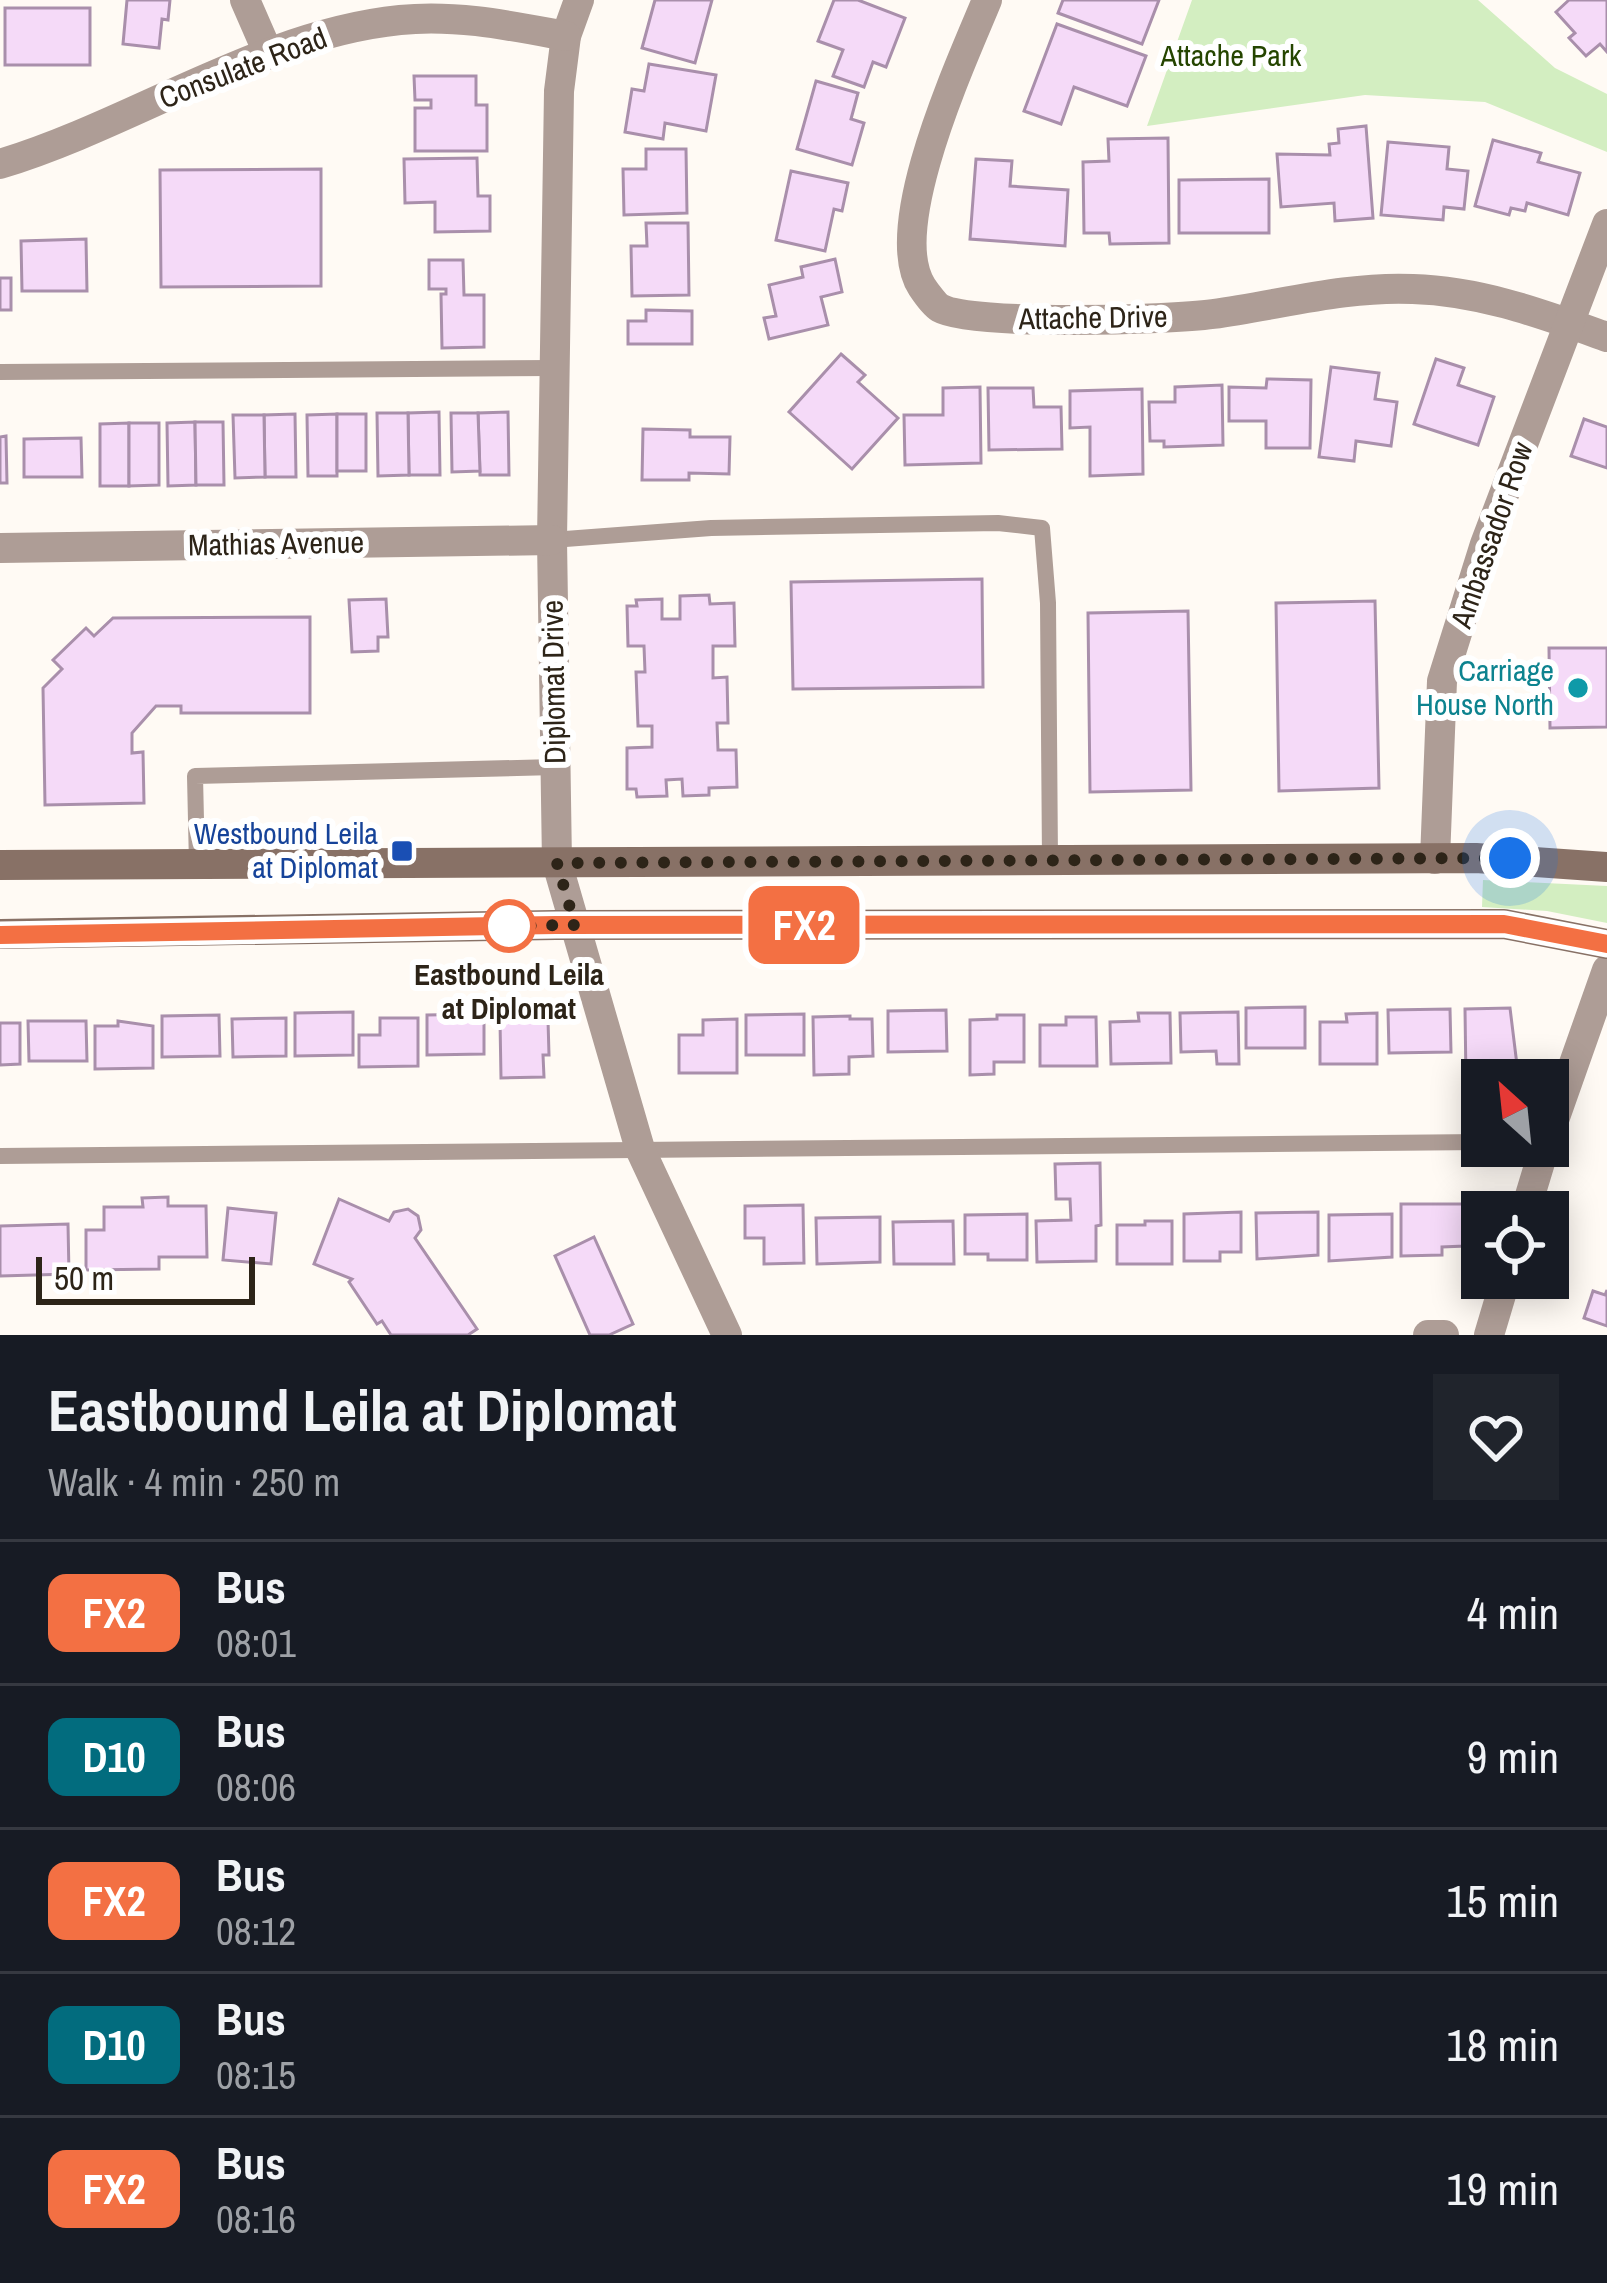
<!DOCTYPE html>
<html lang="en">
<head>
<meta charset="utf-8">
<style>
  body { margin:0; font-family:"Archivo Narrow",sans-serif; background:#20242c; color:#f1f3f6; height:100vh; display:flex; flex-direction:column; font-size:45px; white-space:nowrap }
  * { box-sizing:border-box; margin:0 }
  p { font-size:39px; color:#9ea1a6 }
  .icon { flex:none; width:66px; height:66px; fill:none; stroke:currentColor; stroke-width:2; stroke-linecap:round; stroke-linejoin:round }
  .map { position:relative; height:1335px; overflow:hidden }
  .panel { display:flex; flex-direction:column; background:#171b24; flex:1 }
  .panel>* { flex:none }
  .badge { padding:0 24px; border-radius:18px; font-size:42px; line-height:78px }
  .needle { width:78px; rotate:333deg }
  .tools { position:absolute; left:1461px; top:1059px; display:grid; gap:24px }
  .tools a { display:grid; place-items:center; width:108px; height:108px; border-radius:0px; background:#171b24; box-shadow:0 6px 30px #0003; font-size:60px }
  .scale { position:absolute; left:36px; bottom:30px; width:219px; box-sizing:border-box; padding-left:12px; border:6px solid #2d2418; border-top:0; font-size:33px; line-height:42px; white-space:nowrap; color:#2d2418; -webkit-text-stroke:9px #fff; paint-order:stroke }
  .you { position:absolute; width:60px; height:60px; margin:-30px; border:9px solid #fff; border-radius:50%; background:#1a73e8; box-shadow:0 0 0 18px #1a73e833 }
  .map>.badge { position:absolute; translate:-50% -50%; box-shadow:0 0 0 6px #fff }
  .round { display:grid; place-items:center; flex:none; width:126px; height:126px; border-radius:0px; background:#20242c }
  .headline { display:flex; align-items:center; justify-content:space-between; height:204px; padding:0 48px }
  h1 { font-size:57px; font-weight:700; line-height:90px }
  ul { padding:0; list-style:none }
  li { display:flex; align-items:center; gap:36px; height:144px; padding:0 48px; border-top:3px solid #363941 }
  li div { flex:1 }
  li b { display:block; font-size:45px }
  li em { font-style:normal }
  li .badge { min-width:132px; font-weight:700; text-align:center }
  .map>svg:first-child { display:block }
</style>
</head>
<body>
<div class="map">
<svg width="1607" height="1335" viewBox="0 0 1607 1335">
  <rect width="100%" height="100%" fill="#fffaf4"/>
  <g fill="#d3eec1">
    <path d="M 1192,0 L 1478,0 L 1555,68 L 1607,94 L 1607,152 L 1485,102 L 1365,95 L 1147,126 Z"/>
    <path d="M 1483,880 L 1607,886 L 1607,923 L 1547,911 L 1482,907 Z"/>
  </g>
  <g fill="#f5daf8" stroke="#a98fab" stroke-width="3">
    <path d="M 127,0 L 170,0 L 168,20 L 162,19 L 159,48 L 123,44 Z"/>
    <path d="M 655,0 L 712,0 L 695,63 L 642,48 Z"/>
    <path d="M 834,0 L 858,0 L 905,18 L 886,67 L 873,62 L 864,87 L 833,76 L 843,50 L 818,41 Z"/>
    <path d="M 1063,0 L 1159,0 L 1142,44 L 1058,13 Z"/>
    <path d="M 1569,0 L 1607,0 L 1607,52 L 1600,44 L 1586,56 L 1569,38 L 1575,33 L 1556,12 Z"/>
    <rect x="5" y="8" width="85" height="57"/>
    <path d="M 1057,24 L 1146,56 L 1127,106 L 1074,87 L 1061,124 L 1024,111 Z"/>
    <path d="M 649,64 L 716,75 L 706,131 L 665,123 L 663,139 L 625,132 L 632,89 L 644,91 Z"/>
    <path d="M 414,76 L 476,76 L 476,105 L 487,105 L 487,151 L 415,151 L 415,108 L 431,108 L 431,100 L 415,100 Z"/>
    <path d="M 816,81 L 858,93 L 851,119 L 864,123 L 852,165 L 797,149 Z"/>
    <path d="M 1366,126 L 1373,218 L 1335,221 L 1334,203 L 1281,207 L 1277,154 L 1330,155 L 1329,144 L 1339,143 L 1338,129 Z"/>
    <path d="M 1168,138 L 1169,243 L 1110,244 L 1109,233 L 1084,233 L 1083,162 L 1109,161 L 1108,139 Z"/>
    <path d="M 1493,140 L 1541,153 L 1538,162 L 1580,173 L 1568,215 L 1527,203 L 1525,211 L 1511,208 L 1509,215 L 1475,206 Z"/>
    <path d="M 1388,142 L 1449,147 L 1447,169 L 1468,171 L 1464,209 L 1444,207 L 1443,220 L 1381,215 Z"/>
    <path d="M 646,149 L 686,149 L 687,213 L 624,215 L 623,169 L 646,169 Z"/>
    <path d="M 477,158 L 478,196 L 490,196 L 490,231 L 435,232 L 435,202 L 405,203 L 404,159 Z"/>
    <path d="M 976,159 L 1012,161 L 1010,186 L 1068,190 L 1065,246 L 970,239 Z"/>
    <path d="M 321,169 L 321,286 L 161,287 L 160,170 Z"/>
    <path d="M 791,171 L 848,183 L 842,211 L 834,209 L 825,251 L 776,240 Z"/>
    <path d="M 1269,179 L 1269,233 L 1179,233 L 1179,180 Z"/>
    <path d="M 646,223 L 688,223 L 689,295 L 632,296 L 631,246 L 647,246 Z"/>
    <path d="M 86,239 L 87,291 L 22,291 L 21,241 Z"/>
    <path d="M 835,259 L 842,292 L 821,297 L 828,325 L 769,339 L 764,318 L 776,316 L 769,285 L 803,277 L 801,267 Z"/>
    <path d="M 429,260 L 463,260 L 464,295 L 484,295 L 484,347 L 442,348 L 441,294 L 446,294 L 446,289 L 429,289 Z"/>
    <rect x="0" y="278" width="11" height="32"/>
    <path d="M 646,310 L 692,311 L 692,344 L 628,344 L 628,321 L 646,321 Z"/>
    <path d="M 841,354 L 865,375 L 858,382 L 898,418 L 852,469 L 789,412 Z"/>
    <path d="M 1436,359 L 1464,368 L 1458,385 L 1494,397 L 1478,445 L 1414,424 Z"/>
    <path d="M 1331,367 L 1379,373 L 1375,399 L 1397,402 L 1391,446 L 1356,441 L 1354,461 L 1319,457 Z"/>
    <path d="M 1267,379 L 1311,380 L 1310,448 L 1266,448 L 1266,421 L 1229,421 L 1229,387 L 1266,388 Z"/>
    <path d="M 1222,385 L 1223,445 L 1164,447 L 1164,441 L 1150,441 L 1149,402 L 1175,402 L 1175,387 Z"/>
    <path d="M 980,387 L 981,463 L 905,465 L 904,415 L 943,415 L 943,388 Z"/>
    <path d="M 988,388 L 1033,388 L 1034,407 L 1061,407 L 1062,449 L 989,450 Z"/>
    <path d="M 1142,389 L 1143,474 L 1090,476 L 1090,427 L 1070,428 L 1070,391 Z"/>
    <path d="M 439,412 L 440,475 L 409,475 L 408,413 Z"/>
    <path d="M 508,412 L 509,475 L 480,475 L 478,413 Z"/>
    <path d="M 377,413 L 408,413 L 409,475 L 378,476 Z"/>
    <path d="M 451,413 L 478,413 L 480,471 L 452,472 Z"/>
    <path d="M 295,414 L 296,477 L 265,477 L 264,415 Z"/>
    <path d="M 337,414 L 337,476 L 308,476 L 307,415 Z"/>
    <rect x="337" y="414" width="29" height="57"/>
    <path d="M 233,415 L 264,415 L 265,477 L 235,478 Z"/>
    <path d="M 1584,419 L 1607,427 L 1607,468 L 1571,456 Z"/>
    <path d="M 195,422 L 196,485 L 168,486 L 167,423 Z"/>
    <path d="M 195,422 L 223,422 L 224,485 L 196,485 Z"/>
    <path d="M 129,423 L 129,486 L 100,486 L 100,424 Z"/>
    <path d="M 129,423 L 159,423 L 159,485 L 129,486 Z"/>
    <path d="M 643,429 L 690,430 L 690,437 L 730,437 L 729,474 L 689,473 L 689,480 L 642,480 Z"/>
    <path d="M 6,436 L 7,483 L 0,483 L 0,437 Z"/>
    <path d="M 81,438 L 82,477 L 24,477 L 24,439 Z"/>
    <path d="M 982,579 L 983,687 L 793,689 L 791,582 Z"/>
    <path d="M 709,595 L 710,604 L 734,603 L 735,646 L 713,646 L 713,678 L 727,677 L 728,723 L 717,723 L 718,750 L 736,750 L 737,787 L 709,788 L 709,795 L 683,796 L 682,779 L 666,780 L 667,796 L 637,797 L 636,789 L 627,789 L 627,748 L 652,747 L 652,726 L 638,726 L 636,672 L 645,672 L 644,646 L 628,646 L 627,606 L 637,606 L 636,600 L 662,599 L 662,619 L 680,619 L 680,596 Z"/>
    <path d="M 386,599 L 388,637 L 378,637 L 378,651 L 352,652 L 349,600 Z"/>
    <path d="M 1375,601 L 1379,788 L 1279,791 L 1276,603 Z"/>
    <path d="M 1188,611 L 1191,790 L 1090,792 L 1088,613 Z"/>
    <path d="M 310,617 L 310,713 L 181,713 L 181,706 L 156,706 L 132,733 L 132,753 L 143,752 L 144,803 L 45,805 L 43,688 L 62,669 L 53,660 L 86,628 L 94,636 L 113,618 Z"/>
    <path d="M 1549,648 L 1607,648 L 1607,727 L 1550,728 Z"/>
    <path d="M 1305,1007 L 1305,1048 L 1246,1048 L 1246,1008 Z"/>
    <path d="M 1510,1008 L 1517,1065 L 1511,1065 L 1511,1080 L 1466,1081 L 1465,1009 Z"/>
    <path d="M 1450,1009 L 1451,1052 L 1389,1053 L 1388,1010 Z"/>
    <path d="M 946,1010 L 947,1051 L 888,1052 L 888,1011 Z"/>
    <path d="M 353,1012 L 353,1055 L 295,1056 L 295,1013 Z"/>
    <path d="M 1238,1012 L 1239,1064 L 1217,1064 L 1216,1051 L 1181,1052 L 1180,1013 Z"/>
    <path d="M 1138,1013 L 1170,1013 L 1171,1063 L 1111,1064 L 1110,1022 L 1139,1021 Z"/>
    <path d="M 1377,1013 L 1377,1064 L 1320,1064 L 1320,1022 L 1347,1022 L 1346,1014 Z"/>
    <path d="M 484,1014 L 484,1054 L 427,1055 L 427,1015 Z"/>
    <path d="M 804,1014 L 804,1055 L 746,1055 L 746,1015 Z"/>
    <path d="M 219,1015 L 220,1056 L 162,1057 L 162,1016 Z"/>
    <path d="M 997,1015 L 1024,1015 L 1024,1062 L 994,1062 L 994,1074 L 970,1075 L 970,1020 L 997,1019 Z"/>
    <path d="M 850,1016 L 850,1019 L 872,1019 L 873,1056 L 849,1057 L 849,1074 L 814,1075 L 813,1017 Z"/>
    <path d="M 1066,1017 L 1096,1017 L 1097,1066 L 1040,1066 L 1040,1025 L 1066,1025 Z"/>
    <path d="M 286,1018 L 286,1056 L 233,1057 L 232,1019 Z"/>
    <path d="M 380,1018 L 418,1018 L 418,1066 L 359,1067 L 359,1035 L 380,1035 Z"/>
    <path d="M 737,1019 L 737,1073 L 679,1073 L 679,1035 L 703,1035 L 703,1020 Z"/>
    <path d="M 548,1020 L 549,1055 L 543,1055 L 544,1077 L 501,1078 L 500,1021 Z"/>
    <path d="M 28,1021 L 86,1021 L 87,1061 L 29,1061 Z"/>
    <path d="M 118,1021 L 153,1026 L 153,1068 L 95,1069 L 95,1026 L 118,1026 Z"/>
    <path d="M 0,1023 L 20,1023 L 20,1064 L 0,1065 Z"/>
    <path d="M 1100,1163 L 1101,1225 L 1096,1226 L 1096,1261 L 1037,1262 L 1036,1221 L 1071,1220 L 1070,1199 L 1056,1199 L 1055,1164 Z"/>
    <path d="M 168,1197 L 168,1206 L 206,1206 L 207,1257 L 159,1257 L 159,1269 L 86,1270 L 86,1230 L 104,1230 L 104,1207 L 143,1207 L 142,1198 Z"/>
    <path d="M 339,1199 L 389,1221 L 394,1212 L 408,1209 L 418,1216 L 421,1230 L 415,1238 L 477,1329 L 468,1335 L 391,1335 L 382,1321 L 377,1324 L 349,1282 L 352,1279 L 314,1264 Z"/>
    <path d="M 1401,1204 L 1466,1204 L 1465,1246 L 1442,1247 L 1442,1255 L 1401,1256 Z"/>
    <path d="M 803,1205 L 804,1263 L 764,1264 L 764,1238 L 745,1238 L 745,1206 Z"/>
    <path d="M 228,1208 L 276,1213 L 271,1264 L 223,1260 Z"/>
    <path d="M 1241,1212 L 1241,1252 L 1220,1252 L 1220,1261 L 1184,1261 L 1184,1214 Z"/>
    <path d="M 1318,1212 L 1318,1255 L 1257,1259 L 1256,1213 Z"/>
    <path d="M 1027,1214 L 1027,1260 L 988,1260 L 988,1254 L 965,1254 L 965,1215 Z"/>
    <path d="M 1392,1214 L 1392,1257 L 1329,1261 L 1329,1215 Z"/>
    <path d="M 880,1217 L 880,1262 L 817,1264 L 816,1218 Z"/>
    <path d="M 953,1221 L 954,1264 L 894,1264 L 893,1222 Z"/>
    <path d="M 1145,1221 L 1172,1221 L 1172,1264 L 1117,1264 L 1117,1225 L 1145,1225 Z"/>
    <path d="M 68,1224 L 69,1274 L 0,1276 L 0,1226 Z"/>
    <path d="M 594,1237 L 633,1324 L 609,1335 L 590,1335 L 555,1256 Z"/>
    <path d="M 1607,1290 L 1607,1326 L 1584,1318 L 1593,1291 L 1605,1295 Z"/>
  </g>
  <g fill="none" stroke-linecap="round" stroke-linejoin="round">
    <g stroke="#ae9d96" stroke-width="16">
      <path d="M 0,372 L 553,368"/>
      <path d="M 552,540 L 711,528 L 998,523 L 1042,528 L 1048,603 L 1050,861"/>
      <path d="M 197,865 L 195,776 L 555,767"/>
      <path d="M 0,1156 L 1482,1142"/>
    </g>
    <g stroke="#ae9d96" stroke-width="30">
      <path d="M 245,0 L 269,55"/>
      <path d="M 579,0 L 566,36 L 559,91 L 552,540 L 557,863 L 640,1149 L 727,1335"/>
      <path d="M 987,0 C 962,61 884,228 922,287 C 926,293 935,305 940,308 C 971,326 1171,320 1213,314 C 1280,305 1345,286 1413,289 C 1481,291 1542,314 1607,337"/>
      <path d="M 0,164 C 133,124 261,34 400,20 C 456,14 512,26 566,36"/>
      <path d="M 0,548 L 552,540"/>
      <path d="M 1435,859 L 1442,681 L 1485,544 L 1607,224"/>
      <path d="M 1548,1137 L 1607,970"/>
      <path d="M 1525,1212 L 1545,1146"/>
      <path d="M 1428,1335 L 1444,1335"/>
      <path d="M 1489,1335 L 1506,1278"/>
    </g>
    <g stroke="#887166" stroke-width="30">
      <path d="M 0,865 L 1476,858 L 1607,867"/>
      <path d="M 0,934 L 556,925 L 1504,924 L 1607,944"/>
    </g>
  </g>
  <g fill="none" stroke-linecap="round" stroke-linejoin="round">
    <g stroke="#fff" stroke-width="27">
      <path id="line" d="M 0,935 L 556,925 L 1504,924 L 1607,944"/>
    </g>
    <use href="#line" stroke="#f37043" stroke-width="18"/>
    <path stroke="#2d2418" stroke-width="12" stroke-dasharray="0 21.6" d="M 509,926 L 575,925 L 557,863 L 1510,858"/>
  </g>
  <circle fill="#0f9aa8" stroke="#fff" stroke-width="4.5" cx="1578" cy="688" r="12"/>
  <rect fill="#1a4fb4" stroke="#fff" stroke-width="4.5" x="390" y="839" width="24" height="24" rx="6"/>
  <circle fill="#fff" stroke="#f37043" stroke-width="6" cx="509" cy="926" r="24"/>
  <g text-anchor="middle" stroke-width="12" stroke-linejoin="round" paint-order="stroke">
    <g font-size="30" fill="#254500" stroke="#fff">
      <text x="1231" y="66">Attache Park</text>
    </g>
    <g font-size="30" fill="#2d2418" stroke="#fff">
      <text transform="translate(243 68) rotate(-21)" y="10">Consulate Road</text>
      <text transform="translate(1093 318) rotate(-1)" y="10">Attache Drive</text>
      <text transform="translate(1492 535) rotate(-71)" y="10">Ambassador Row</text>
      <text transform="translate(276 544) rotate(-1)" y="10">Mathias Avenue</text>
      <text transform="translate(554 682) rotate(-91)" y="10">Diplomat Drive</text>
    </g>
    <g font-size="30" fill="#0d838f" stroke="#fff" text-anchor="end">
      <text x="1554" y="681">Carriage<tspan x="1554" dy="34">House North</tspan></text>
    </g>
    <g font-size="30" fill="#164399" stroke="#fff" text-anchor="end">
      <text x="378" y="844">Westbound Leila<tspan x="378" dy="34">at Diplomat</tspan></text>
    </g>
    <g font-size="30" font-weight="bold" fill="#2d2418" stroke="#fff">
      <text x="509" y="985">Eastbound Leila<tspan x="509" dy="34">at Diplomat</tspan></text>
    </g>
  </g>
</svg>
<div class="tools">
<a><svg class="needle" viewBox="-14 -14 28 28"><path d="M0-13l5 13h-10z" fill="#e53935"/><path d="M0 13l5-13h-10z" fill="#9ea1a6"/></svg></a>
<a><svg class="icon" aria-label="locate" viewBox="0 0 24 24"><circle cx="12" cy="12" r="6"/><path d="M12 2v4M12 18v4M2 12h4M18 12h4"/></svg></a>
</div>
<div class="scale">50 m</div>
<div class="you" style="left:1510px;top:858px"></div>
<b class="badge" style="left:804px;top:925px;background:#f37043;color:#fff">FX2</b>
</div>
<section class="panel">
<div class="headline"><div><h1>Eastbound Leila at Diplomat</h1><p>Walk · 4 min · 250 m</p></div><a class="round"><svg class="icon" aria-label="heart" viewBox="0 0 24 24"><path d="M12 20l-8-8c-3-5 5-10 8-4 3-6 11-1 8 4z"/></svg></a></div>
<ul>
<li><span class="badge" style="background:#f37043;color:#fff">FX2</span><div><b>Bus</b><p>08:01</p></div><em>4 min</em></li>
<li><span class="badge" style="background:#026c7e;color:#fff">D10</span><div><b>Bus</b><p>08:06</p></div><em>9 min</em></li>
<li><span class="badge" style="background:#f37043;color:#fff">FX2</span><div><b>Bus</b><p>08:12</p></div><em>15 min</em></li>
<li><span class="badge" style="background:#026c7e;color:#fff">D10</span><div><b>Bus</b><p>08:15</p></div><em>18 min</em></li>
<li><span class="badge" style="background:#f37043;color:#fff">FX2</span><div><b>Bus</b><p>08:16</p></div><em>19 min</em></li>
</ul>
</section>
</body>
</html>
